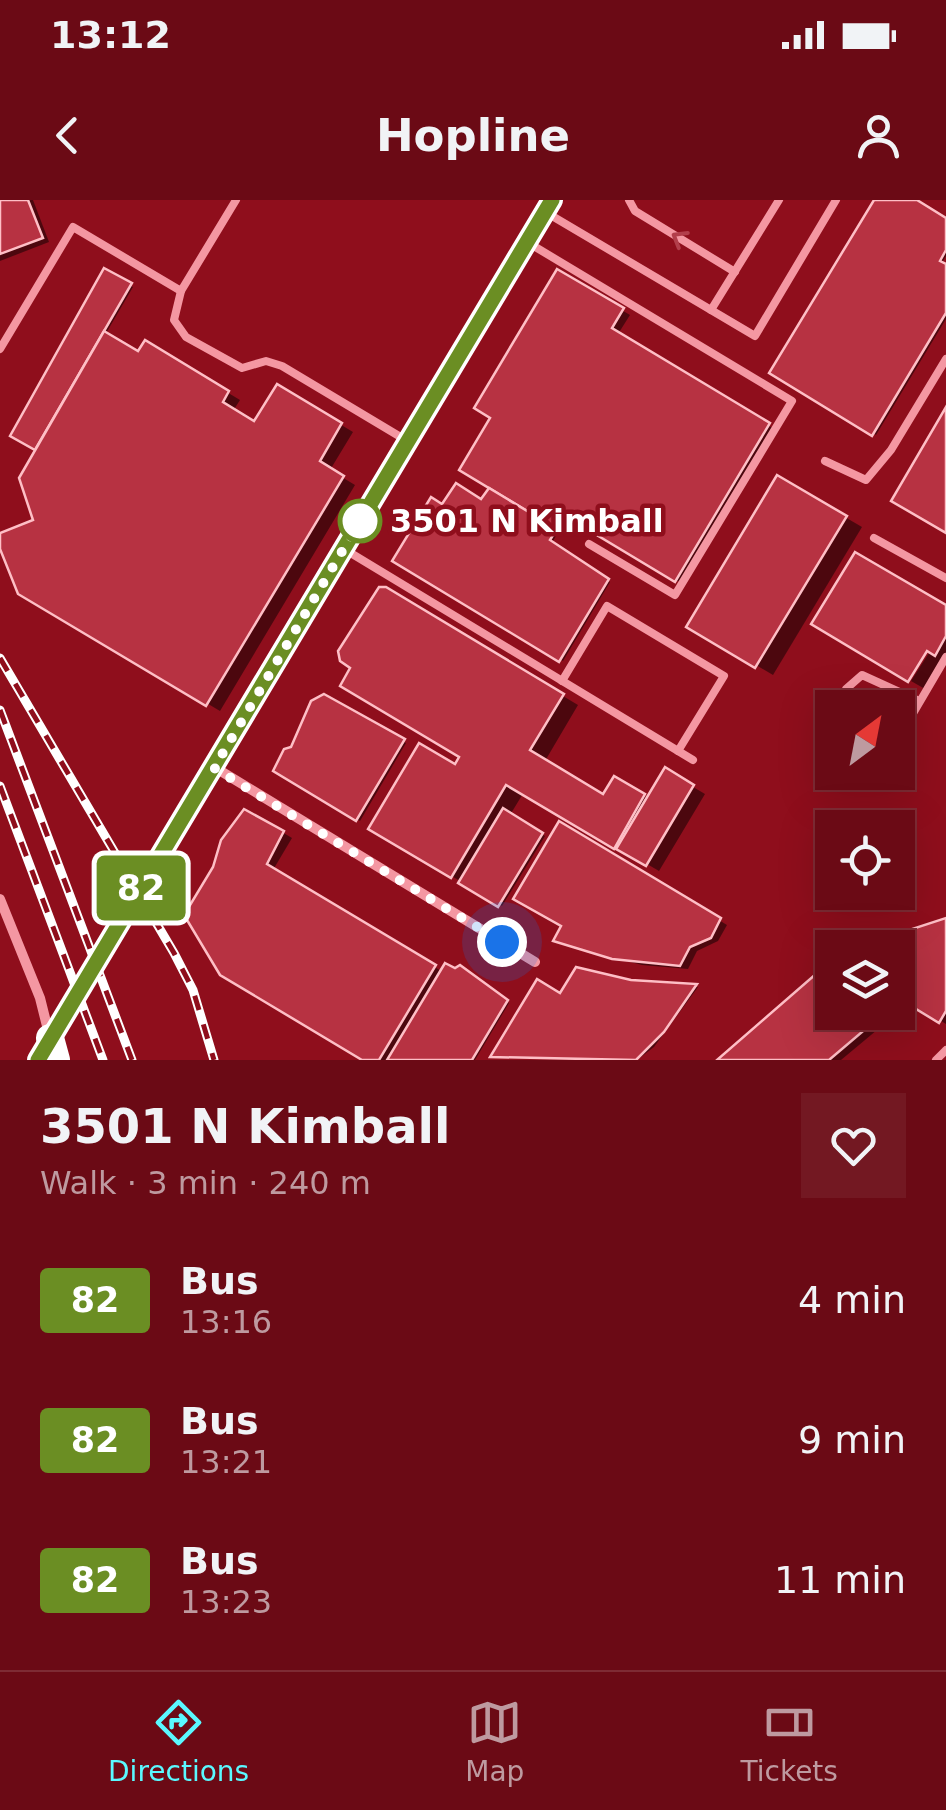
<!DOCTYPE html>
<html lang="en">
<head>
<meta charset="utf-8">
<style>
  body { margin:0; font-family:"DejaVu Sans",sans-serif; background:#731822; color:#f1f3f6; height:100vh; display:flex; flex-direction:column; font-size:38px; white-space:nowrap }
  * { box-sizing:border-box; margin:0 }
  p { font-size:32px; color:#be9aa0 }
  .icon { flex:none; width:55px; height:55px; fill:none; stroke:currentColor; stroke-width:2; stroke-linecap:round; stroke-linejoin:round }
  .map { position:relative; height:860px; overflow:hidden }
  .side { display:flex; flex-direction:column; background:#6b0a15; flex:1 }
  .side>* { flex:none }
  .badge { padding:0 20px; border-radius:8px; font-size:35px; line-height:65px }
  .needle { width:65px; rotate:32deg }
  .buttons { position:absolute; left:815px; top:490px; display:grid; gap:20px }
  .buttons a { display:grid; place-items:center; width:100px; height:100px; border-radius:0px; background:#6b0a15; box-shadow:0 10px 40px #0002,0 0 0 2px #7e2b34; font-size:50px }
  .you { position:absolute; width:50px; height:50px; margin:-25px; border:8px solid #fff; border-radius:50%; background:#1a73e8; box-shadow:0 0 0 15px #1a73e833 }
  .map>.badge { position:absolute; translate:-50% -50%; box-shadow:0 0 0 5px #fff }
  .round { display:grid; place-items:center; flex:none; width:105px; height:105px; border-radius:0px; background:#731822 }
  .headline { display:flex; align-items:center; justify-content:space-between; height:170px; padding:0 40px }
  h1 { font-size:48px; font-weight:700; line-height:75px }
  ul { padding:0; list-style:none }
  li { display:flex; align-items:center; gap:30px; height:140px; padding:0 40px }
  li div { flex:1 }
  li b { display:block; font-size:38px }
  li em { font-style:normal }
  li .badge { min-width:110px; font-weight:700; text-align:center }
  .status { display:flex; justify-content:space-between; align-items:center; height:70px; padding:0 50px; background:#6b0a15; direction:ltr }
  .status svg { height:28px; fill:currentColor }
  header { display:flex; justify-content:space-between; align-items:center; height:130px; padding:0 40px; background:#6b0a15; font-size:45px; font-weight:700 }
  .menu { display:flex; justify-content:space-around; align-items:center; height:140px; border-top:2px solid #7e2b34; background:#6b0a15; font-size:28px; color:#be9aa0 }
  .menu a { display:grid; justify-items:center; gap:5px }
  .menu .on { color:#5af8ff }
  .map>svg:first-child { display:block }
</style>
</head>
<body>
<div class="status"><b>13:12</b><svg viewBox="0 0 49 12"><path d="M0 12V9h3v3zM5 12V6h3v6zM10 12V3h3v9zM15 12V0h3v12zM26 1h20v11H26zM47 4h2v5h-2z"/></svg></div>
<header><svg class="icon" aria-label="back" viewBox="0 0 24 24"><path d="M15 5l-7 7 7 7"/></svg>Hopline<svg class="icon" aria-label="person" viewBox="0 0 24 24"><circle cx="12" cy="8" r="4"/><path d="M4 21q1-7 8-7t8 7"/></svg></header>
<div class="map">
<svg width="946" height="860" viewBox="0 0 946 860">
  <rect width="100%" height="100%" fill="#8f0e1c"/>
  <g fill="#0007">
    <path d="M 0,0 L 33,0 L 49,42 L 0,61 Z"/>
    <path d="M 877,0 L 912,0 L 946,21 L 946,56 L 941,64 L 946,67 L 946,119 L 876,235 L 773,172 Z"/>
    <path d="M 105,71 L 133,87 L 105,135 L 139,154 L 157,150 L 240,200 L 233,211 L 255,224 L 278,187 L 353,232 L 330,270 L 355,285 L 220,511 L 20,392 L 0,342 L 0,336 L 36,322 L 38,250 L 13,235 Z"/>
    <path d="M 558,72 L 630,115 L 618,134 L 776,230 L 683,384 L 573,318 L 565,331 L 561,328 L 551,344 L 610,382 L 563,461 L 395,360 L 443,308 L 482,302 L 492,287 L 494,217 Z"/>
    <path d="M 778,278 L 862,327 L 773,475 L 689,426 Z"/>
    <path d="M 385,390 L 578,505 L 545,561 L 604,597 L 615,579 L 649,599 L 666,571 L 705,594 L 659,671 L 524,592 L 510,615 L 545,636 L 502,706 L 371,628 L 456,568 L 462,556 Z"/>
    <path d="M 946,408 L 946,460 L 925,489 L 911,481 L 936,442 Z"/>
    <path d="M 328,497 L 406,543 L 360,621 L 274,569 Z"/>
    <path d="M 245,610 L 292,638 L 273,670 L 443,772 L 447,765 L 459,768 L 509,803 L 475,860 L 367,860 L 222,773 Z"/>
    <path d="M 560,624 L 727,725 L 718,741 L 697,751 L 688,769 L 642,765 L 564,744 Z"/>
    <path d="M 946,721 L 946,824 L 900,796 L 898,800 L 898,748 Z"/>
    <path d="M 832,764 L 832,812 L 890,812 L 883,825 L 841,860 L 720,860 Z"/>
    <path d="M 612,779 L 698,787 L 654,847 L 637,860 L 493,856 L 561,796 Z"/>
  </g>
  <g fill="#b73242" stroke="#febfc6" stroke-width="2.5">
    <path d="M 0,0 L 28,0 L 43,38 L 0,54 Z"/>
    <path d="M 874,0 L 917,0 L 946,18 L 946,50 L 940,61 L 946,64 L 946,113 L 872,236 L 769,173 Z"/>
    <path d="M 104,68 L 132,83 L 35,250 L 10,236 Z"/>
    <path d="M 557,69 L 624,108 L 612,128 L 770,223 L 675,382 L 565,316 L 557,329 L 459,270 L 490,218 L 474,208 Z"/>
    <path d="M 104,131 L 138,151 L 145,140 L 229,191 L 223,202 L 254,221 L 277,184 L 342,223 L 320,261 L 344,276 L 206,506 L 18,394 L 0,349 L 0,333 L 33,320 L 19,278 Z"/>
    <path d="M 946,207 L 946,333 L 891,301 Z"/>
    <path d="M 777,275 L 847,316 L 755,468 L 686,427 Z"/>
    <path d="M 456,283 L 481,299 L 489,288 L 557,329 L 550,340 L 609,379 L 559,462 L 392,361 L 431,297 L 442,304 Z"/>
    <path d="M 855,352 L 946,405 L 946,436 L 935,456 L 927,451 L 908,482 L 811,424 Z"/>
    <path d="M 379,387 L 386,387 L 564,494 L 530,550 L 603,594 L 614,576 L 645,594 L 614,649 L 506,585 L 451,678 L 368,629 L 419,543 L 455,564 L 459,557 L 340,486 L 350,468 L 340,461 L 338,451 Z"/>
    <path d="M 324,494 L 405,539 L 356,621 L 273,571 L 284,549 L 291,547 L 311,501 Z"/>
    <path d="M 665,567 L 694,585 L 646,666 L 616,649 Z"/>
    <path d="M 503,608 L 543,633 L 498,707 L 458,683 Z"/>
    <path d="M 244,609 L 284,631 L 267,664 L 436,765 L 379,860 L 362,860 L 220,775 L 184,715 L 213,667 L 221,640 Z"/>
    <path d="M 559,621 L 721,718 L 711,738 L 690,747 L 680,766 L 612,759 L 553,741 L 561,726 L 513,699 Z"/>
    <path d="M 946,718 L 946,811 L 939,823 L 898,798 L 898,748 L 854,748 Z"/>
    <path d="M 832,760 L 832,812 L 880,812 L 875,821 L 829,860 L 717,860 Z"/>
    <path d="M 445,763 L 455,768 L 460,765 L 508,800 L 472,860 L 387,860 Z"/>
    <path d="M 576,767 L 631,780 L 697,784 L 664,832 L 636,860 L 490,857 L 537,779 L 560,793 Z"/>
  </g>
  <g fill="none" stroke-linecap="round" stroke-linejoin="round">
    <g stroke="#f497a2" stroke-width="8">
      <path d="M 629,0 L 635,11 L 735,72"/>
      <path d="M 547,13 L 755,136 L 836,0"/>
      <path d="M 527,42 L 792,201 L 675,395 L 589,344"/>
      <path d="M 181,91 L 174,120 L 186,137 L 242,168 L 266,161 L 282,166 L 404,239"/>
      <path d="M 711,110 L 779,0"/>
      <path d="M 0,149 L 73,27 L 181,91 L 236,0"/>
      <path d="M 825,261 L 866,280 L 891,250 L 946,159"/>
      <path d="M 874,338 L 946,378"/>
      <path d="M 344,349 L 693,560"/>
      <path d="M 562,481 L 607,406 L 724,476 L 678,551"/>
      <path d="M 843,508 L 846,489 L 862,475 L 919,501"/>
      <path d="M 898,539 L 946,457"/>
      <path d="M 936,860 L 946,850"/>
    </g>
    <g stroke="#f497a2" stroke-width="10">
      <path d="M 214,567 L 535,762"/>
      <path d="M 0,699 L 40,798 L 49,834"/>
    </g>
    <path stroke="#fdc6cc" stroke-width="20" d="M 38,860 L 552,0"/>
    <path stroke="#fff" stroke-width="28" d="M 50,838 L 56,860"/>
    <g stroke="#fff" stroke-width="9">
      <g id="rail">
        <path d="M 0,458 L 174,753 L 193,790 L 214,860"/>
        <path d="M 0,510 L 132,860"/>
        <path d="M 0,586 L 103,860"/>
      </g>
    </g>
    <use href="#rail" stroke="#8f0e1c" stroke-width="5" stroke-dasharray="15" stroke-linecap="butt"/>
  </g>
  <defs><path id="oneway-chevron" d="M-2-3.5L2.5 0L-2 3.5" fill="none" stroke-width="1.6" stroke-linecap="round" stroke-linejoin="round" transform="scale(2.5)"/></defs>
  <use stroke="#b23e4b" href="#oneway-chevron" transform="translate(679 38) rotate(-149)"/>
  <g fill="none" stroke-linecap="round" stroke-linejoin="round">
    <g stroke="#fff" stroke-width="22">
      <path id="line" d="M 38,860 L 552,0"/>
    </g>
    <use href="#line" stroke="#6b8e23" stroke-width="15"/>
    <path stroke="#fff" stroke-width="10" stroke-dasharray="0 18" d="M 360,321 L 214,568 L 502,742"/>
  </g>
  <circle fill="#fff" stroke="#6b8e23" stroke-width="5" cx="360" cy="321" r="20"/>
  <g text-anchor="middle" stroke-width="9" stroke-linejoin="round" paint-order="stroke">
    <g font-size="32" font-weight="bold" fill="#fff" stroke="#8f0e1c" text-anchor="start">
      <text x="390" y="332">3501 N Kimball</text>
    </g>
  </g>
</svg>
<div class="buttons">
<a><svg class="needle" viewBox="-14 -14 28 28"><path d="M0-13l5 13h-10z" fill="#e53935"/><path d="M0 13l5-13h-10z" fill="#be9aa0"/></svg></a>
<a><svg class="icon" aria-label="locate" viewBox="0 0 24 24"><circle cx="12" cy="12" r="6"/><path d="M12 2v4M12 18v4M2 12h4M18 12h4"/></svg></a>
<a><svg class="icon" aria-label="layers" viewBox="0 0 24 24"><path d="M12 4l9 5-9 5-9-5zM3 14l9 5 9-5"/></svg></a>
</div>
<div class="you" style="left:502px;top:742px"></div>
<b class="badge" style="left:141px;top:688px;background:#6b8e23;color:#fff">82</b>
</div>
<section class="side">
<div class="headline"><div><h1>3501 N Kimball</h1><p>Walk · 3 min · 240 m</p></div><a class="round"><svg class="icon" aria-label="heart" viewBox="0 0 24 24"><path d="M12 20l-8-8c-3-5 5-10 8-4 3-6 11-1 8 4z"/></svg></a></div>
<ul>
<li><span class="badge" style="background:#6b8e23;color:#fff">82</span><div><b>Bus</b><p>13:16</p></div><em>4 min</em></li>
<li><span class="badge" style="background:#6b8e23;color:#fff">82</span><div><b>Bus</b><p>13:21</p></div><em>9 min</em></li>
<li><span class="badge" style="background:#6b8e23;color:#fff">82</span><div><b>Bus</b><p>13:23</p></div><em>11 min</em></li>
</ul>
</section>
<nav class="menu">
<a class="on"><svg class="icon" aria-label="directions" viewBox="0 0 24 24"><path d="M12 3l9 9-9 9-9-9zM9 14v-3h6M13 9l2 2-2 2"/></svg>Directions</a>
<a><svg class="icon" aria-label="map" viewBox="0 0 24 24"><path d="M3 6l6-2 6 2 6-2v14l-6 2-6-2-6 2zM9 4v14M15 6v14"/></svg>Map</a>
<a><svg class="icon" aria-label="tickets" viewBox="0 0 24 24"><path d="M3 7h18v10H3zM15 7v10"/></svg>Tickets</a>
</nav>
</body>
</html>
